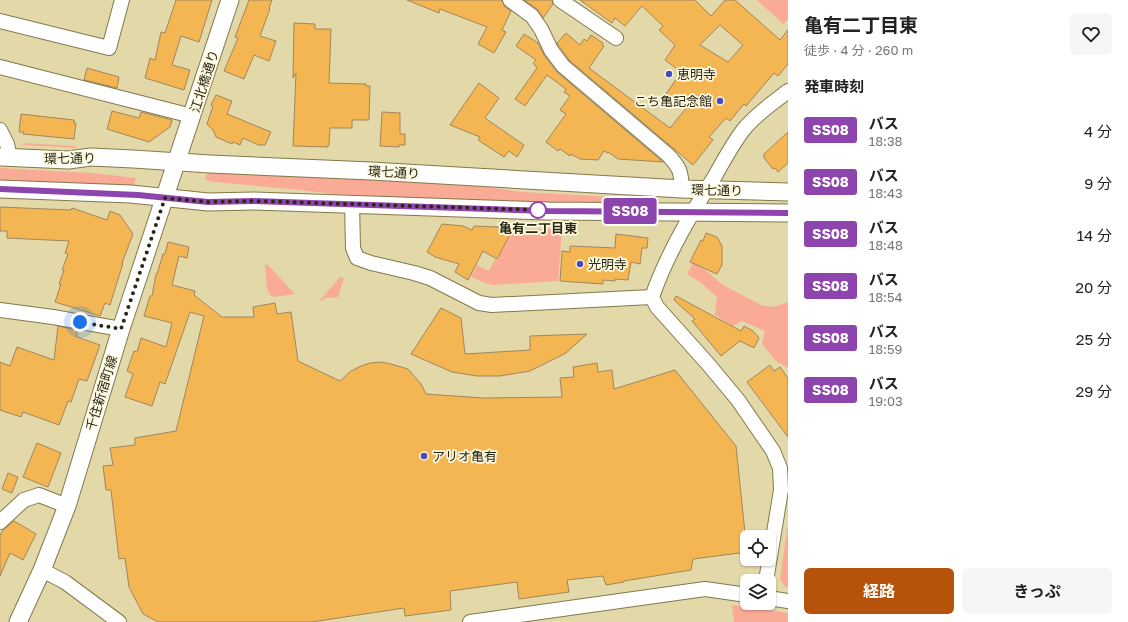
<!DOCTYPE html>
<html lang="ja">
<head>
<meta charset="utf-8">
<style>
  body { margin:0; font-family:"Golos Text","Noto Sans JP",sans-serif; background:#f6f6f6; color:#222; height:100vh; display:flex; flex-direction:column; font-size:15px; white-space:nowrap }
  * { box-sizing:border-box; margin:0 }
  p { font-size:13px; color:#767676 }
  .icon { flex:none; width:22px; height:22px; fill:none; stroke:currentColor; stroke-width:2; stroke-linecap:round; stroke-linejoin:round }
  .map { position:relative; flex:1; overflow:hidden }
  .details { display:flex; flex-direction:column; background:#fff; width:340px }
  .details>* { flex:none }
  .badge { padding:0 8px; border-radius:3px; font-size:14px; line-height:26px }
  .tools { position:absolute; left:740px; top:530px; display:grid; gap:8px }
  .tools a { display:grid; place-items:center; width:36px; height:36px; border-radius:6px; background:#fff; box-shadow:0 1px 3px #0004; font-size:20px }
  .you { position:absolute; width:20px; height:20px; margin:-10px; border:3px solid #fff; border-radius:50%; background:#1a73e8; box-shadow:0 0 0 6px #1a73e833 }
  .map>.badge { position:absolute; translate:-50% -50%; box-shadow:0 0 0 2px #fff }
  h2 { padding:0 16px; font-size:15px; line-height:36px }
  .round { display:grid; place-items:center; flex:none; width:42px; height:42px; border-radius:6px; background:#f6f6f6 }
  .head { display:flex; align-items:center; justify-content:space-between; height:68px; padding:0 16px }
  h1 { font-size:19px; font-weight:700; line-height:30px }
  .action { display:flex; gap:8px; margin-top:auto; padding:8px 16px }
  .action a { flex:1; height:46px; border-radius:6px; background:#b45309; color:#fff; font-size:16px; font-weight:700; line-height:46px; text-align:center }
  .action a+a { background:#f6f6f6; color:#222 }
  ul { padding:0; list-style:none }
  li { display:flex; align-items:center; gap:12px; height:52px; padding:0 16px }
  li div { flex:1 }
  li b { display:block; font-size:15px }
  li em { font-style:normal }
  li .badge { min-width:44px; font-weight:700; text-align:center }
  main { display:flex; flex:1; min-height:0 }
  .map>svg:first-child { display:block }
</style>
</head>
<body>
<main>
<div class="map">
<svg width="788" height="622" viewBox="0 0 788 622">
  <rect width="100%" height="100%" fill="#e3d8a8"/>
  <g fill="#faab95">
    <path d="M 757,0 L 788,0 L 788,19 L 783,24 Z"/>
    <path d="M 23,143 L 76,146 L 76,148 L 23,145 Z"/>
    <path d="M 0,168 L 93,173 L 136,178 L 134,186 L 0,181 Z"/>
    <path d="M 208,171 L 461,183 L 522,192 L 652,199 L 652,203 L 557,204 L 342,195 L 300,190 L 215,182 L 205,180 Z"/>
    <path d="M 514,229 L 562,229 L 558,281 L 491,285 L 471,277 L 477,265 L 489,271 L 495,259 L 497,260 Z"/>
    <path d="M 693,263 L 705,270 L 723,285 L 761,305 L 774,307 L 788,302 L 788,368 L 776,361 L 762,344 L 765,331 L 742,321 L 733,326 L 715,315 L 717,297 L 700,282 L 687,274 Z"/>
    <path d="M 265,265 L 268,265 L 295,294 L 274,297 L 270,295 L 267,288 Z"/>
    <path d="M 340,277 L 344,278 L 338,297 L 326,298 L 321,301 L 320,300 Z"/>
    <path d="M 788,523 L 788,587 L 785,587 L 780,579 Z"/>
    <path d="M 732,605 L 788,613 L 788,622 L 734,622 Z"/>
  </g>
  <g fill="#f4b652" stroke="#a0865e" fill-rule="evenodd">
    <path d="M 176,0 L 212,0 L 199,42 L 181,36 L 172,65 L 190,70 L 184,90 L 145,78 L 150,58 L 155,60 L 161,32 L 165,33 Z"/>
    <path d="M 249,0 L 272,0 L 269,8 L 270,9 L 260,36 L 276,41 L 269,61 L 254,55 L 244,79 L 224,71 L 238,38 L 235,37 Z"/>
    <path d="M 407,0 L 502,0 L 505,7 L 511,11 L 502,30 L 506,32 L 494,53 L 478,44 L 487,27 L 440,9 L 439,13 Z"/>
    <path d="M 524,0 L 552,0 L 553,4 L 543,18 L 537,9 Z"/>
    <path d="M 580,0 L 695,0 L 711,16 L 725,0 L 735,0 L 780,40 L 788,30 L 788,64 L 778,76 L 774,73 L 746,106 L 744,104 L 730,121 L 726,118 L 709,137 L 713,140 L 693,165 L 569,60 L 557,43 L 566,33 L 580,45 L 584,39 L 587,41 L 591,35 L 603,43 L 602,45 L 604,46 L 589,68 L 670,128 L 687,107 L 666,94 L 681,72 L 665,60 L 675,45 L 659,30 L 663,26 L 642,6 L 625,26 L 615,18 L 612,23 ZM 720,25 L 743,45 L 728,62 L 700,45 Z"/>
    <path d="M 294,23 L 315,24 L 315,29 L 331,29 L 329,83 L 366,84 L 366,86 L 370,86 L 369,120 L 352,120 L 352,128 L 330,128 L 329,145 L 328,145 L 328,147 L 293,146 L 296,73 L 293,78 Z"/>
    <path d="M 524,34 L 538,43 L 544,55 L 557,72 L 663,162 L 618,159 L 608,152 L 608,153 L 604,151 L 598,160 L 580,159 L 571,154 L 570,156 L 560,149 L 558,151 L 546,142 L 566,114 L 560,110 L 570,96 L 564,92 L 566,89 L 547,75 L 525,106 L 515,99 L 537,68 L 533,63 L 536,60 L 516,46 Z"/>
    <path d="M 87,68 L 119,77 L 117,88 L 84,80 Z"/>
    <path d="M 479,83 L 499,98 L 485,118 L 524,145 L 517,157 L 509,151 L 504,157 L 478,140 L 480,137 L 450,125 Z"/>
    <path d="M 216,95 L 232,101 L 227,114 L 271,132 L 265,145 L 259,145 L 243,138 L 240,145 L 233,142 L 232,144 L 216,137 L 213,130 L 207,124 L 213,106 L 211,105 Z"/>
    <path d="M 112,111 L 139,118 L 141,112 L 172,120 L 170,127 L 149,142 L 107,129 Z"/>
    <path d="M 382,112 L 400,113 L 400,134 L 405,134 L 405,145 L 399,145 L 399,147 L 380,146 Z"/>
    <path d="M 21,114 L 74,120 L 74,123 L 76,123 L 74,139 L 23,134 L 24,132 L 19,132 Z"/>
    <path d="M 788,132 L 788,163 L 778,172 L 775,168 L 773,169 L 764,158 L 764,154 Z"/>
    <path d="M 0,207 L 71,210 L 72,208 L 107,220 L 110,211 L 120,215 L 133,234 L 122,263 L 123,263 L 110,305 L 105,303 L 100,316 L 55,302 L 61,284 L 59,284 L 64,270 L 62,270 L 68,254 L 65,253 L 69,241 L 7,238 L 7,231 L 0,231 Z"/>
    <path d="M 442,224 L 463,226 L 472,230 L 474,226 L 499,227 L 511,233 L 497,259 L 483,251 L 468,280 L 455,272 L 459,264 L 435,257 L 427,252 Z"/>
    <path d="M 706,233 L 717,237 L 722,246 L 722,265 L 717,274 L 690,262 L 701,240 L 703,241 Z"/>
    <path d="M 616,234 L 648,238 L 647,248 L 642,248 L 640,264 L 631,262 L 628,280 L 615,279 L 615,281 L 603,280 L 603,284 L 560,281 L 562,251 L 570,252 L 570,246 L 615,248 Z"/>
    <path d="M 168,242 L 189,247 L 187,258 L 179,256 L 172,285 L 195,291 L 194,295 L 222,317 L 254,317 L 253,307 L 275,303 L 277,314 L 291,312 L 298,361 L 340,381 L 351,371 L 361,366 L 370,363 L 381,362 L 391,364 L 408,369 L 421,384 L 426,394 L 483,398 L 562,397 L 560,378 L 574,377 L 573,367 L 597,363 L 598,372 L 612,370 L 614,389 L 675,370 L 736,446 L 747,552 L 693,559 L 691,570 L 624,581 L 624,582 L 606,585 L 603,576 L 567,580 L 569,592 L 519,599 L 517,582 L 450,591 L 451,610 L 405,616 L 404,608 L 312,622 L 158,622 L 143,614 L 129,587 L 125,558 L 119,559 L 111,490 L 106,490 L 103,466 L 113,465 L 110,448 L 135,445 L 135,438 L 176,431 L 204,316 L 190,312 L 165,384 L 160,382 L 152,406 L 125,397 L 133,374 L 127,371 L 134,351 L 137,352 L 141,338 L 166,347 L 172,323 L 144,316 L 150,296 L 152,296 L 156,274 L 157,274 L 163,254 L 165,254 Z"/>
    <path d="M 676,296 L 741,331 L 744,326 L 753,331 L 759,338 L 754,348 L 740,341 L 721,356 L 692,321 L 695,319 L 674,300 Z"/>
    <path d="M 441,308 L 461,318 L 465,354 L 530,350 L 530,336 L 587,334 L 566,353 L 530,371 L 500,376 L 477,376 L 452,372 L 411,354 Z"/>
    <path d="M 58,326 L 77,330 L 77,337 L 100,345 L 87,381 L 79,379 L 71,402 L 68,401 L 59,425 L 23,412 L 21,417 L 0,410 L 0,362 L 10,366 L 17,347 L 54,360 Z"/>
    <path d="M 770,365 L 774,371 L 780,367 L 788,378 L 788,437 L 747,382 Z"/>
    <path d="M 37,443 L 61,453 L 48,487 L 23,477 Z"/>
    <path d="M 8,473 L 18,477 L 12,493 L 2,489 Z"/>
    <path d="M 14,521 L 36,534 L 23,560 L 10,553 L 0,576 L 0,535 L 3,530 Z"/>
  </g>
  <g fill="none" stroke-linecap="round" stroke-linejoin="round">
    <g stroke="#82784b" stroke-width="16">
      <g id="minor">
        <path d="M 510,0 L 532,16 L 541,29 L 551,50 L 563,66 L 668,155 C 680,168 681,171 682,189"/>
        <path d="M 560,0 L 616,38"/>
        <path d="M 0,21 L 109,48 L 122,0"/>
        <path d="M 0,67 L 192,116"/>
        <path d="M 0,130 L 7,144 L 10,157"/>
        <path d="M 352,203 L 353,248 L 357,258 L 371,263 L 414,273 L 430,278 L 479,303 L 492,305 L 652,297"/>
        <path d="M 0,310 L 53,317 L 121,329"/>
        <path d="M 0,522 L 24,500 L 39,495 L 67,506"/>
        <path d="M 42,570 L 65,582 L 119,622"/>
        <path d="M 766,581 L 781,490 L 780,468 L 773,451 L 738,400 L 708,364 L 657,307 L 652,297 C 667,254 691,214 715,176 C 724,160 733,143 744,129 C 756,114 773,103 788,91"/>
        <path d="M 769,598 L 788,601"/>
        <path d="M 470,622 L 705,589 L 747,595"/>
      </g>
    </g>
    <g stroke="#82784b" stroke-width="19">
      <g id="major">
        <path d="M 0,157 L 68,160 L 91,157 L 133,159 L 210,164 L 371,171 L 682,189 L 788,192"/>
        <path d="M 0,189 L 131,194 L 208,202 L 254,201 L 548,211 L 788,213"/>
        <path d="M 18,622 L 42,570 L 67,506 L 121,329 L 230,0"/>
      </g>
    </g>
    <use href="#minor" stroke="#fff" stroke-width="14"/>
    <use href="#major" stroke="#fff" stroke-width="17"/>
  </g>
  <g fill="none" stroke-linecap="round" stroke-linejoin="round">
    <g stroke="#fff" stroke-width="9">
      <path id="line" d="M 0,189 L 138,195 L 208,202 L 254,201 L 548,211 L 788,213"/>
    </g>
    <use href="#line" stroke="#8e44ad" stroke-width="6"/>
    <path stroke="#2b2715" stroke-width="4" stroke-dasharray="0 7.2" d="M 80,322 L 121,329 L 165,198 L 208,202 L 254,201 L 538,210"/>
  </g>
  <g fill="#484abf" stroke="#fef9e1" stroke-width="1.5">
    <circle cx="669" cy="74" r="4"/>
    <circle cx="720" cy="101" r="4"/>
    <circle cx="580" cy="264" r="4"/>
    <circle cx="424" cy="456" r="4"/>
  </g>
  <circle fill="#fff" stroke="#8e44ad" stroke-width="2" cx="538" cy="210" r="8"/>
  <g text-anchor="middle" stroke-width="3.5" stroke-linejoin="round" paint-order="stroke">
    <g font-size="13" fill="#2b2715" stroke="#fef9e1" text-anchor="start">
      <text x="677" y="79">恵明寺</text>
      <text x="712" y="106" text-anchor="end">こち亀記念館</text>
      <text x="588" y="269">光明寺</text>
      <text x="432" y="461">アリオ亀有</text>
    </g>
    <g font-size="13" fill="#2b2715" stroke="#fef9e1">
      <text transform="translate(204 81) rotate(-72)" y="5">江北橋通り</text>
      <text transform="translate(70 158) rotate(-1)" y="5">環七通り</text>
      <text transform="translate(394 172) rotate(3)" y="5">環七通り</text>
      <text transform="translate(717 190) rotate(1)" y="5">環七通り</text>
      <text transform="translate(101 393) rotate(-73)" y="5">千住新宿町線</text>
    </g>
    <g font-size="13" font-weight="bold" fill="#2b2715" stroke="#fef9e1">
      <text x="538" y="233">亀有二丁目東</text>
    </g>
  </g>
</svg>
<div class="tools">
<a><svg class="icon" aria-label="locate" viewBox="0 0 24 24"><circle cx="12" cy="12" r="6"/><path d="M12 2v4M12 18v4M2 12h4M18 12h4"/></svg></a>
<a><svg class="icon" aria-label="layers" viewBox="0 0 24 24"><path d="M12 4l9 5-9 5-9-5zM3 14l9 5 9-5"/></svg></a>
</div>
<div class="you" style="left:80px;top:322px"></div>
<b class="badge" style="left:630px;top:211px;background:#8e44ad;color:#fff">SS08</b>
</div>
<section class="details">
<div class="head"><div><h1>亀有二丁目東</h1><p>徒歩 · 4 分 · 260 m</p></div><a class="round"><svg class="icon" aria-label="heart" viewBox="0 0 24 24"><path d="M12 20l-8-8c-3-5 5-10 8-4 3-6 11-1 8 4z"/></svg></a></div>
<h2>発車時刻</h2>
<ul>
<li><span class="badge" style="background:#8e44ad;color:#fff">SS08</span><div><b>バス</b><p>18:38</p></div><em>4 分</em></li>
<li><span class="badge" style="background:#8e44ad;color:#fff">SS08</span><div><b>バス</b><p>18:43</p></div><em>9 分</em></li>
<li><span class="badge" style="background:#8e44ad;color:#fff">SS08</span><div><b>バス</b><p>18:48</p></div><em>14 分</em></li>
<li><span class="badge" style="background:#8e44ad;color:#fff">SS08</span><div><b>バス</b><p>18:54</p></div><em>20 分</em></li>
<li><span class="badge" style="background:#8e44ad;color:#fff">SS08</span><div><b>バス</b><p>18:59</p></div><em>25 分</em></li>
<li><span class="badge" style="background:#8e44ad;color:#fff">SS08</span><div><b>バス</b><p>19:03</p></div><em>29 分</em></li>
</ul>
<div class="action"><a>経路</a><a>きっぷ</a></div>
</section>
</main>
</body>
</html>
